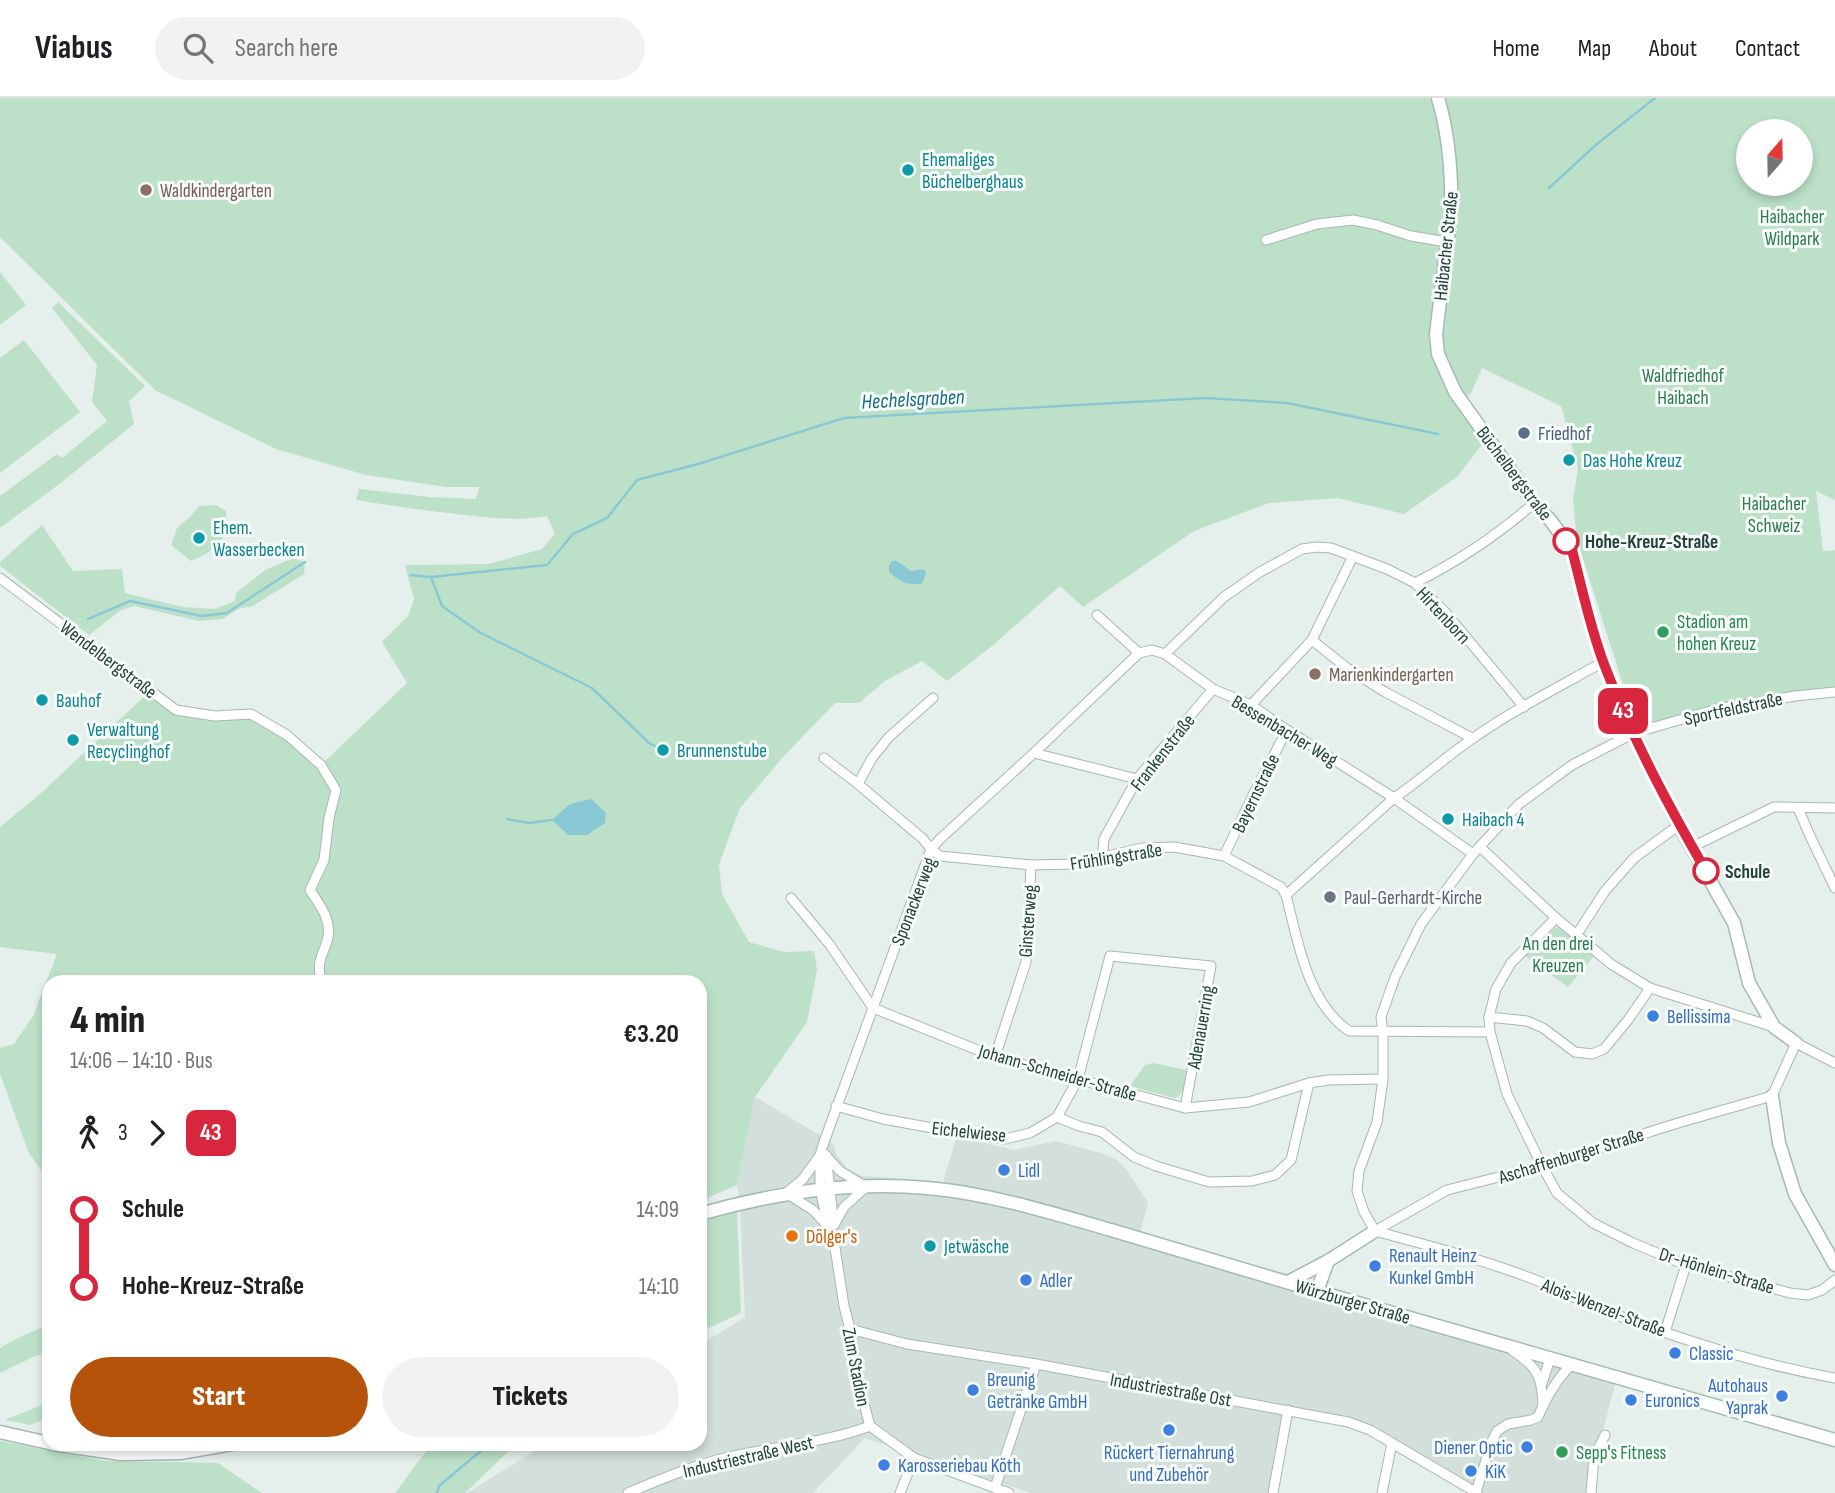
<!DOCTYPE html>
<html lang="en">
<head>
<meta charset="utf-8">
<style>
  body { margin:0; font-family:"Sofia Sans Condensed",sans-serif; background:#f2f2f2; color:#202124; height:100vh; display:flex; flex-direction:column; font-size:26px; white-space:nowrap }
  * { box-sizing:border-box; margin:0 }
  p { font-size:23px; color:#757577 }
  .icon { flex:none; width:38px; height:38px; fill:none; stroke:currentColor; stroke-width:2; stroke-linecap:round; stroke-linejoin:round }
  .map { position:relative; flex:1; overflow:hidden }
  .details { position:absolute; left:42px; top:877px; width:665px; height:476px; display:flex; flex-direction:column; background:#fff; border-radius:21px; box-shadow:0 4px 10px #0003 }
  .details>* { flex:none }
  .badge { padding:0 14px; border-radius:10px; font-size:24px; line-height:46px }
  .needle { width:46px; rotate:20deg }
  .fabs { position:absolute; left:1736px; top:21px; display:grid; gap:14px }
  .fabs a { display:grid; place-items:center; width:77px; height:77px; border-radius:50%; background:#fff; box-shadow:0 4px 10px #0003; font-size:35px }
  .map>.badge { position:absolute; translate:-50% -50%; box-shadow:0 0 0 4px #fff }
  .legs { display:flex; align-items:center; gap:10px; height:77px; padding:0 28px; font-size:23px }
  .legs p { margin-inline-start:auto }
  .headline { display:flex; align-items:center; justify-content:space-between; height:119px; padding:0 28px }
  h1 { font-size:38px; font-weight:800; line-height:52px }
  .action { display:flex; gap:14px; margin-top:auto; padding:14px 28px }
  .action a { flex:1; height:80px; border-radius:42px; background:#b45309; color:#fff; font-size:28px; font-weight:800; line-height:80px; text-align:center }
  .action a+a { background:#f2f2f2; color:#202124 }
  ul { padding:0 28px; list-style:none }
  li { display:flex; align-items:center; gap:24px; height:77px; font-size:26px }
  li i { display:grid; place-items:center; width:10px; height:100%; margin:0 9px; background:currentColor }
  li i::after { content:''; width:18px; height:18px; margin:-9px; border:5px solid; border-radius:50%; background:#fff }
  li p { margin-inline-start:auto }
  li:first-child i { background:linear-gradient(#0000 50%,currentColor 0) }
  li:last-child i { background:linear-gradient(currentColor 50%,#0000 0) }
  header { display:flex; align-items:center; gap:42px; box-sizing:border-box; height:98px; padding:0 35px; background:#fff; border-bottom:2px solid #e0e0e0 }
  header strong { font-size:33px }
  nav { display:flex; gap:38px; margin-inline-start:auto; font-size:24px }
  .search { width:490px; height:63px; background:#f2f2f2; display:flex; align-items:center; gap:18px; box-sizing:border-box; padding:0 24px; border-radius:38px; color:#757577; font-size:26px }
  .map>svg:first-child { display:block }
</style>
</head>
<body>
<header>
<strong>Viabus</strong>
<div class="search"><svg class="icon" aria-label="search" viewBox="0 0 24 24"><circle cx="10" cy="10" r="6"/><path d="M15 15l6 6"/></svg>Search here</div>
<nav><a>Home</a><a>Map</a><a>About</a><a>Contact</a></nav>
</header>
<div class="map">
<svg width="1835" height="1395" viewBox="0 0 1835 1395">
  <rect width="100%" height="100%" fill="#e5efeb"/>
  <path fill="#d3dfda" d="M 755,999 L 833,1045 L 836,1056 L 847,1070 L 862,1078 L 943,1084 L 957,1038 L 1014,1052 L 1056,1043 L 1104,1056 L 1117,1062 L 1126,1071 L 1148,1105 L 1139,1139 L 1617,1280 L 1602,1336 L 1590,1395 L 1479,1395 L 1370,1332 L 1289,1312 L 1273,1395 L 1031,1395 L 865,1340 L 813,1395 L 467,1395 L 546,1346 L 700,1346 L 700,1247 L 745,1219 L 740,1112 L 737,1086 Z"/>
  <g fill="#bde1c8" fill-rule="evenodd">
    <path d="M 0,0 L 1835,0 L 1835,402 L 1816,393 L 1823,453 L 1835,452 L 1835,589 L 1748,600 L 1642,630 L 1636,627 L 1577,442 L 1573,403 L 1578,370 L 1561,308 L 1482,270 L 1471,295 L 1458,308 L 1483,345 L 1458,378 L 1404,416 L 1338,400 L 1269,405 L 1194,433 L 1083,509 L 1060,488 L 992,548 L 947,583 L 922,563 L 885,583 L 859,605 L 835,605 L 782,660 L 740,710 L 719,766 L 722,796 L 749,844 L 784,854 L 814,853 L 817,872 L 807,924 L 755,999 L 737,1087 L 700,1103 L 700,884 L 49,884 L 49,1083 L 29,1055 L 0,976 L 0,950 L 14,946 L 33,918 L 57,856 L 0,849 L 0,729 L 41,695 L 150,593 L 176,612 L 251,616 L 321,667 L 407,585 L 382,544 L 408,518 L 414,502 L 405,467 L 489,466 L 542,451 L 555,436 L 547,418 C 520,423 492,420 465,417 C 429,413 393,408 356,402 L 359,391 L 430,399 L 476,401 L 479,389 L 446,389 L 366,377 L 276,351 L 155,292 L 0,139 ZM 1748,33 L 1801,33 L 1801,86 L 1748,86 Z"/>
    <path d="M 0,174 L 26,207 L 0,227 Z"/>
    <path d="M 58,204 L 145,288 L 129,303 L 134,326 L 58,387 L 0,430 L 0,398 L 57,356 L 62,360 L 107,323 L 92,304 L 97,267 L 52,210 Z"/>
    <path d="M 24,242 L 80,314 L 0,375 L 0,260 Z"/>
    <path d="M 216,407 L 226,413 C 229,442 216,453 191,463 L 171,447 L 177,430 L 190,419 L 199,408 Z"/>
    <path d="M 42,427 L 73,473 L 122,471 L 125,495 L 183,509 L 215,511 L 235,503 L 236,495 L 265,472 L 293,460 L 305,464 L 304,476 L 251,509 L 240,510 L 222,521 L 199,523 L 134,508 L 121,512 L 89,537 L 0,468 L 0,464 Z"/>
    <path d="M 1556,829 L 1560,830 L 1594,858 L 1568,889 L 1525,858 Z"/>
    <path d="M 1153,965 L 1186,972 C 1185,983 1186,997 1174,1000 L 1130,988 L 1145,967 Z"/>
    <path d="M 737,1112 L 741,1215 L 700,1234 L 700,1122 Z"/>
    <path d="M 49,1226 L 49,1254 L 33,1259 L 0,1275 L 0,1250 L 18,1240 Z"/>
    <path d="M 49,1304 L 49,1319 L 30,1327 L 5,1322 Z"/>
    <path d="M 0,1343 L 106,1363 L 218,1365 L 262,1395 L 0,1395 Z"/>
    <path d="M 434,1346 L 516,1346 L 465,1395 L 395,1395 C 407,1380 420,1358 434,1346 Z"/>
  </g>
  <g fill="#8bc8d6">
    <path d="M 892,463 L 897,463 L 911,473 L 923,471 L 926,474 L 924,482 L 921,486 C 907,487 900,484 889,474 L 889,467 Z"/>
    <path d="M 591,701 L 606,715 L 605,725 L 587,737 L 568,737 L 552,722 L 570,706 Z"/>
  </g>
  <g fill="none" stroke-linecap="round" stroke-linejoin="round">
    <g stroke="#8bc8d6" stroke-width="2.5">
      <path d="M 1549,90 L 1597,46 L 1655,0"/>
      <path d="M 410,477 L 431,479 L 547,467 L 573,436 L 607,420 L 637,382 L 698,366 L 844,320 L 1205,300 L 1287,305 L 1438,336"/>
      <path d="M 431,479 L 442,508 L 479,534 L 592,590 L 649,645 L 661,651"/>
      <path d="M 88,521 L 130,503 L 202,518 L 227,515 L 305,464"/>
      <path d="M 507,721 L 529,725 L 552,722"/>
      <path d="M 437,1395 L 439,1388 L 489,1346"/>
    </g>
    <g stroke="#a7b8b3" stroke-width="11">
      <g id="street">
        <path d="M 1266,142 L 1317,126 L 1353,122 L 1377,127 L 1411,138 L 1447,144"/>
        <path d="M 0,480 L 176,612 L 215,618 L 251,616 L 287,637 L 321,667 L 336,692 L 329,720 L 324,762 L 310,792 C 319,806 331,820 328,839 C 325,854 317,860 320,877"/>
        <path d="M 1415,485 C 1458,463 1498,437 1534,405"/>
        <path d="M 1097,517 L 1139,555"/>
        <path d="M 1312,542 L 1347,570 L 1385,594 L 1472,640"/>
        <path d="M 1139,555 L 1152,552 L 1165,556 L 1213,591 L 1251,607 L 1287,632 L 1394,700 L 1473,756"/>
        <path d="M 1165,556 L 1224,499 L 1260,474 L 1302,451 L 1317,449 L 1331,450 L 1387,471 L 1415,485 L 1446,515 L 1524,609"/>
        <path d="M 1251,607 L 1312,542 L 1353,458"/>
        <path d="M 1034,655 L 1137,681"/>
        <path d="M 824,660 L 858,686 L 923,741 L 931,751 L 940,758 L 1031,767 L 1074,766 L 1142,750 L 1174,749 L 1224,758 L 1281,789 L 1286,797 C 1298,844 1307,904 1349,933 L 1490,934"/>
        <path d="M 858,686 L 872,660 L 889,639 L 933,600"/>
        <path d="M 1798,710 L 1810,738 L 1835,790"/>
        <path d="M 1480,749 L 1556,820 L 1592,850 L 1611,866 L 1650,890 L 1774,929"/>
        <path d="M 1692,749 L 1774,709 L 1835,710"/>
        <path d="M 1224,758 L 1255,693 L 1287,632"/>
        <path d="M 1102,760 L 1104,741 L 1137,681 L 1213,591"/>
        <path d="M 1286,797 L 1394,700 C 1421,682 1445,659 1472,641 C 1513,612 1559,589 1603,564"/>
        <path d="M 791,800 L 830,847 L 873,910 L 995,959 L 1185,1010 L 1249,1004 L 1309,985 L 1328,982 L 1383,981"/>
        <path d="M 1556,820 L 1511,865 L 1496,891 L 1489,919 L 1490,934 L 1507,996 L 1542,1068 L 1557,1095 L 1593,1125 L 1633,1145 L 1686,1167 L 1790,1195 L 1808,1197 L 1822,1192 L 1835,1182"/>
        <path d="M 1577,836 L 1605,793 L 1634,760 L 1679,727"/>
        <path d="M 1489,919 L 1527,923 L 1543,930 L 1575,954 L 1592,956 L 1604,951 L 1628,922 L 1650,890"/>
        <path d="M 995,959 L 1026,864 L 1031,767"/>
        <path d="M 836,1008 L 883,1021 L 977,1038 L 1005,1041 L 1030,1035 L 1057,1019 L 1078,981 L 1110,858 L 1211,868 L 1185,1010"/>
        <path d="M 1057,1019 L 1079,1028 L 1102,1034 L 1134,1059 L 1156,1068 L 1209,1084 L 1252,1083 L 1275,1077 L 1291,1062 L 1309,985"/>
        <path d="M 826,1057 L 834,1127"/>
        <path d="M 826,1058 L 840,1073 L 866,1089 L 844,1109 L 834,1127"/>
        <path d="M 819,1059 L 802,1082 L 786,1095 L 813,1112 L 824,1124"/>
        <path d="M 1375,1133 L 1364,1114 L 1357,1093 L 1359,1073 L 1377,1024 L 1383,981 L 1383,934 L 1381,919 L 1395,879 L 1421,826 L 1473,756 L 1519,706 L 1572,667 L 1634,635 L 1717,611 L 1795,598 L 1835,594"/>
        <path d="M 1375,1133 L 1447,1092 L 1542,1068 L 1678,1025 L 1772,998 L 1796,945 L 1835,965"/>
        <path d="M 1375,1133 C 1430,1148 1485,1162 1538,1183 C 1559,1191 1579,1203 1601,1211 C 1676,1240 1755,1266 1835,1280"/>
        <path d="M 850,1231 L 907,1246 L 1036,1266 L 1348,1324 L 1370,1332 L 1477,1395"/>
        <path d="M 1665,1234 L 1686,1167"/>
        <path d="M 1513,1253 C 1537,1269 1542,1278 1543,1307"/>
        <path d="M 1542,1285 L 1550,1261"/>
        <path d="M 995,1390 L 1036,1266"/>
        <path d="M 1476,1394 L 1492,1343 L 1497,1333 L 1508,1326 L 1531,1322 L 1538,1319 C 1546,1300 1556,1282 1571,1267"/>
        <path d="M 628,1395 C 661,1381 694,1367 729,1359 C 776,1348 825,1345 870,1328"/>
        <path d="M 900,1395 L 914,1360"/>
        <path d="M 1009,1395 L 914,1360 L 870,1328 L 859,1287 L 850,1231 L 844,1208 L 834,1143 L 828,1128 L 820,1091 L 820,1057 L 824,1044 L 931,751 L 940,741 L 1034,655 L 1139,555"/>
        <path d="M 1273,1395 L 1288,1312"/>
        <path d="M 1382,1395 L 1392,1345"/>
        <path d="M 1591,1395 L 1594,1360 L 1605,1337"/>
      </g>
    </g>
    <g stroke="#a3bbb3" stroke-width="15">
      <g id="secondary">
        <path d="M 1438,0 C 1449,37 1452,75 1451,114 L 1436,236 L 1438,256 L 1455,294 L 1534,405 L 1551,423 L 1572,452 L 1588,516 L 1603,564 L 1627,622 L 1679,727 L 1734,825 L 1749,885 L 1774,929 L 1796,945"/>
        <path d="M 1772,998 L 1779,1045 L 1795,1096 L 1835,1167"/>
        <path d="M 700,1116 C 774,1095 850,1083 927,1090 C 988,1095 1052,1115 1111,1132 C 1186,1154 1261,1177 1337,1199 C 1503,1247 1669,1295 1835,1342"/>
        <path d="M 1288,1184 L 1328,1163 L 1375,1133"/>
        <path d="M 1317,1193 L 1328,1163"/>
        <path d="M 0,1334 L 49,1345"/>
        <path d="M 52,1346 L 121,1356 L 180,1355 L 232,1346"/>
      </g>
    </g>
    <use href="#street" stroke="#fff" stroke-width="9"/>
    <use href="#secondary" stroke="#fff" stroke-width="12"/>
  </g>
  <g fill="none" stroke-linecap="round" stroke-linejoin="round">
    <g stroke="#fff" stroke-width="16">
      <path id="line-1" d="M 1566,443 L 1572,452 C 1582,490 1590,529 1604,566 C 1631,638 1668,707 1706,773"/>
    </g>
    <use href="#line-1" stroke="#d7263d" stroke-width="10"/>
  </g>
  <g fill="#0f9aa8" stroke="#f6fbf9" stroke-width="2.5">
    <circle cx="908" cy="72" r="7"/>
    <circle cx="1569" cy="362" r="7"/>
    <circle cx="199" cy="440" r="7"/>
    <circle cx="42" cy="602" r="7"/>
    <circle cx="73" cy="642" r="7"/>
    <circle cx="663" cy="652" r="7"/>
    <circle cx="1448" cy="721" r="7"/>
    <circle cx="930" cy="1148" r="7"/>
  </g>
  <g fill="#8d6e63" stroke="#f6fbf9" stroke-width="2.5">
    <circle cx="146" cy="92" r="7"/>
    <circle cx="1315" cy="576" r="7"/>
  </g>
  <circle fill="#5c6f8a" stroke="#f6fbf9" stroke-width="2.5" cx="1524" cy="335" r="7"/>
  <g fill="#fff" stroke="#d7263d" stroke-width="3.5">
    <circle cx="1566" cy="443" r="12"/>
    <circle cx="1706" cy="773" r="12"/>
  </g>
  <g fill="#2e9e5b" stroke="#f6fbf9" stroke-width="2.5">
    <circle cx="1663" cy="534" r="7"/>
    <circle cx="1562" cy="1354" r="7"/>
  </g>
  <circle fill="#6b7280" stroke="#f6fbf9" stroke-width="2.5" cx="1330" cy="799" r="7"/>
  <g fill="#3f7fe0" stroke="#f6fbf9" stroke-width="2.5">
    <circle cx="1653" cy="918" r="7"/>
    <circle cx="1004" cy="1072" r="7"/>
    <circle cx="1375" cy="1168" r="7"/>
    <circle cx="1026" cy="1182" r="7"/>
    <circle cx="1675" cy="1255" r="7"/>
    <circle cx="973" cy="1292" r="7"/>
    <circle cx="1782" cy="1298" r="7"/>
    <circle cx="1631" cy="1302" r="7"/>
    <circle cx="1169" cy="1332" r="7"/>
    <circle cx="1527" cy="1349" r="7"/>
    <circle cx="884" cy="1367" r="7"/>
    <circle cx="1471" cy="1373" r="7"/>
  </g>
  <circle fill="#e8710a" stroke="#f6fbf9" stroke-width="2.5" cx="792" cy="1138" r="7"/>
  <g text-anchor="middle" stroke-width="6" stroke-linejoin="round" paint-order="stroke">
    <g font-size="19" fill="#0d838f" stroke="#f6fbf9" text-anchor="start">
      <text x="922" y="68">Ehemaliges<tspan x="922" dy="22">Büchelberghaus</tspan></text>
      <text x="1583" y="369">Das Hohe Kreuz</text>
      <text x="213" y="436">Ehem.<tspan x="213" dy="22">Wasserbecken</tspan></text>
      <text x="56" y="609">Bauhof</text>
      <text x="87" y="638">Verwaltung<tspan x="87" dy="22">Recyclinghof</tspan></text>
      <text x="677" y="659">Brunnenstube</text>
      <text x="1462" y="728">Haibach 4</text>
      <text x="944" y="1155">Jetwäsche</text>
    </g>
    <g font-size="19" fill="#785e54" stroke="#f6fbf9" text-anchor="start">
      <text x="160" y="99">Waldkindergarten</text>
      <text x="1329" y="583">Marienkindergarten</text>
    </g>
    <g font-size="19" fill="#2b7b4d" stroke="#f6fbf9">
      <text x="1792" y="125">Haibacher<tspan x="1792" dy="22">Wildpark</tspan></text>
      <text x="1683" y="284">Waldfriedhof<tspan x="1683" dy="22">Haibach</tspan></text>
      <text x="1774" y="412">Haibacher<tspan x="1774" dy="22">Schweiz</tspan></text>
      <text x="1558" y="852">An den drei<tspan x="1558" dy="22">Kreuzen</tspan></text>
    </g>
    <g font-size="19" fill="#23423b" stroke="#f6fbf9">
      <text transform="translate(1445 148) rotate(-84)" y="7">Haibacher Straße</text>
      <text transform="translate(1515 375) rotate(53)" y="7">Büchelbergstraße</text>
      <text transform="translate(1444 517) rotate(47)" y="7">Hirtenborn</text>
      <text transform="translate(109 561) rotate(37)" y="7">Wendelbergstraße</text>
      <text transform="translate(1733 610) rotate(-12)" y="7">Sportfeldstraße</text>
      <text transform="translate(1285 632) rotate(31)" y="7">Bessenbacher Weg</text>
      <text transform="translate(1162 654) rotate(-52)" y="7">Frankenstraße</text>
      <text transform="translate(1255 695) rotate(-64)" y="7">Bayernstraße</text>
      <text transform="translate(1116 758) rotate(-9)" y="7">Frühlingstraße</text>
      <text transform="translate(913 803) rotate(-69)" y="7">Sponackerweg</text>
      <text transform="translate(1027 823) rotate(-86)" y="7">Ginsterweg</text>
      <text transform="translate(1200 929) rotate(-80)" y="7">Adenauerring</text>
      <text transform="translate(1058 974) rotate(16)" y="7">Johann-Schneider-Straße</text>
      <text transform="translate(969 1033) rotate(6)" y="7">Eichelwiese</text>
      <text transform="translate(1571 1057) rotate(-17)" y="7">Aschaffenburger Straße</text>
      <text transform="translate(1717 1172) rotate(17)" y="7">Dr-Hönlein-Straße</text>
      <text transform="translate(1353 1203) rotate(16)" y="7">Würzburger Straße</text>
      <text transform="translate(1604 1209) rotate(21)" y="7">Alois-Wenzel-Straße</text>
      <text transform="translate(857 1269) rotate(79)" y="7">Zum Stadion</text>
      <text transform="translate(1171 1291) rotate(10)" y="7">Industriestraße Ost</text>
      <text transform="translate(748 1358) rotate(-13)" y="7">Industriestraße West</text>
    </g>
    <g font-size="19" fill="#4e5e75" stroke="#f6fbf9" text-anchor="start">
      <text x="1538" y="342">Friedhof</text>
    </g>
    <g font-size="19" font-weight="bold" fill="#23423b" stroke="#f6fbf9" text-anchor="start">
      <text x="1585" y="450">Hohe-Kreuz-Straße</text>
      <text x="1725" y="780">Schule</text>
    </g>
    <g font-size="19" fill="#27864d" stroke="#f6fbf9" text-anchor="start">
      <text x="1677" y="530">Stadion am<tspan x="1677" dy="22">hohen Kreuz</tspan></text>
      <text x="1576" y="1361">Sepp's Fitness</text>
    </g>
    <g font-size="19" fill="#5b616d" stroke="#f6fbf9" text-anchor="start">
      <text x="1344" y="806">Paul-Gerhardt-Kirche</text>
    </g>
    <g font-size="19" fill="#366cbe" stroke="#f6fbf9" text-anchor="start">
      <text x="1667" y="925">Bellissima</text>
      <text x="1018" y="1079">Lidl</text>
      <text x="1389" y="1164">Renault Heinz<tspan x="1389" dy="22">Kunkel GmbH</tspan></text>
      <text x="1040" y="1189">Adler</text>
      <text x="1689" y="1262">Classic</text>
      <text x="987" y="1288">Breunig<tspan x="987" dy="22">Getränke GmbH</tspan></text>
      <text x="1768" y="1294" text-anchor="end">Autohaus<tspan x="1768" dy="22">Yaprak</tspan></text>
      <text x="1645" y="1309">Euronics</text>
      <text x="1513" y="1356" text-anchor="end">Diener Optic</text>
      <text x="1169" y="1361" text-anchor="middle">Rückert Tiernahrung<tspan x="1169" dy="22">und Zubehör</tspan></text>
      <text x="898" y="1374">Karosseriebau Köth</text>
      <text x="1485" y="1380">KiK</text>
    </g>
    <g font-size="19" fill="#c56008" stroke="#f6fbf9" text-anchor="start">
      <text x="806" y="1145">Dölger's</text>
    </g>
    <g font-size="21" font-style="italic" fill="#196d82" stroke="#f6fbf9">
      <text transform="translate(913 301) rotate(-3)" y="7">Hechelsgraben</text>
    </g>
  </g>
</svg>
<div class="fabs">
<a><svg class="needle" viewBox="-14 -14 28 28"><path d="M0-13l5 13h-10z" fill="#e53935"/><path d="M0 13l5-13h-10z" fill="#757577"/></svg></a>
</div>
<b class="badge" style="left:1623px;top:613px;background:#d7263d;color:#fff">43</b>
<section class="details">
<div class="headline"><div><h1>4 min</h1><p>14:06 – 14:10 · Bus</p></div><b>€3.20</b></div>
<div class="legs"><svg class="icon" aria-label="walk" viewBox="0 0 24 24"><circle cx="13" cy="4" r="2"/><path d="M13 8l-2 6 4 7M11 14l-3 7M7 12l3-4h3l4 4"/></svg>3<svg class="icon" aria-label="forward" viewBox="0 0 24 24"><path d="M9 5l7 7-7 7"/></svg><b class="badge" style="background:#d7263d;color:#fff">43</b></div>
<ul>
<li><i style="color:#d7263d"></i><b>Schule</b><p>14:09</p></li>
<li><i style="color:#d7263d"></i><b>Hohe-Kreuz-Straße</b><p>14:10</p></li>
</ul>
<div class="action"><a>Start</a><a>Tickets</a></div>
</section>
</div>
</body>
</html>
